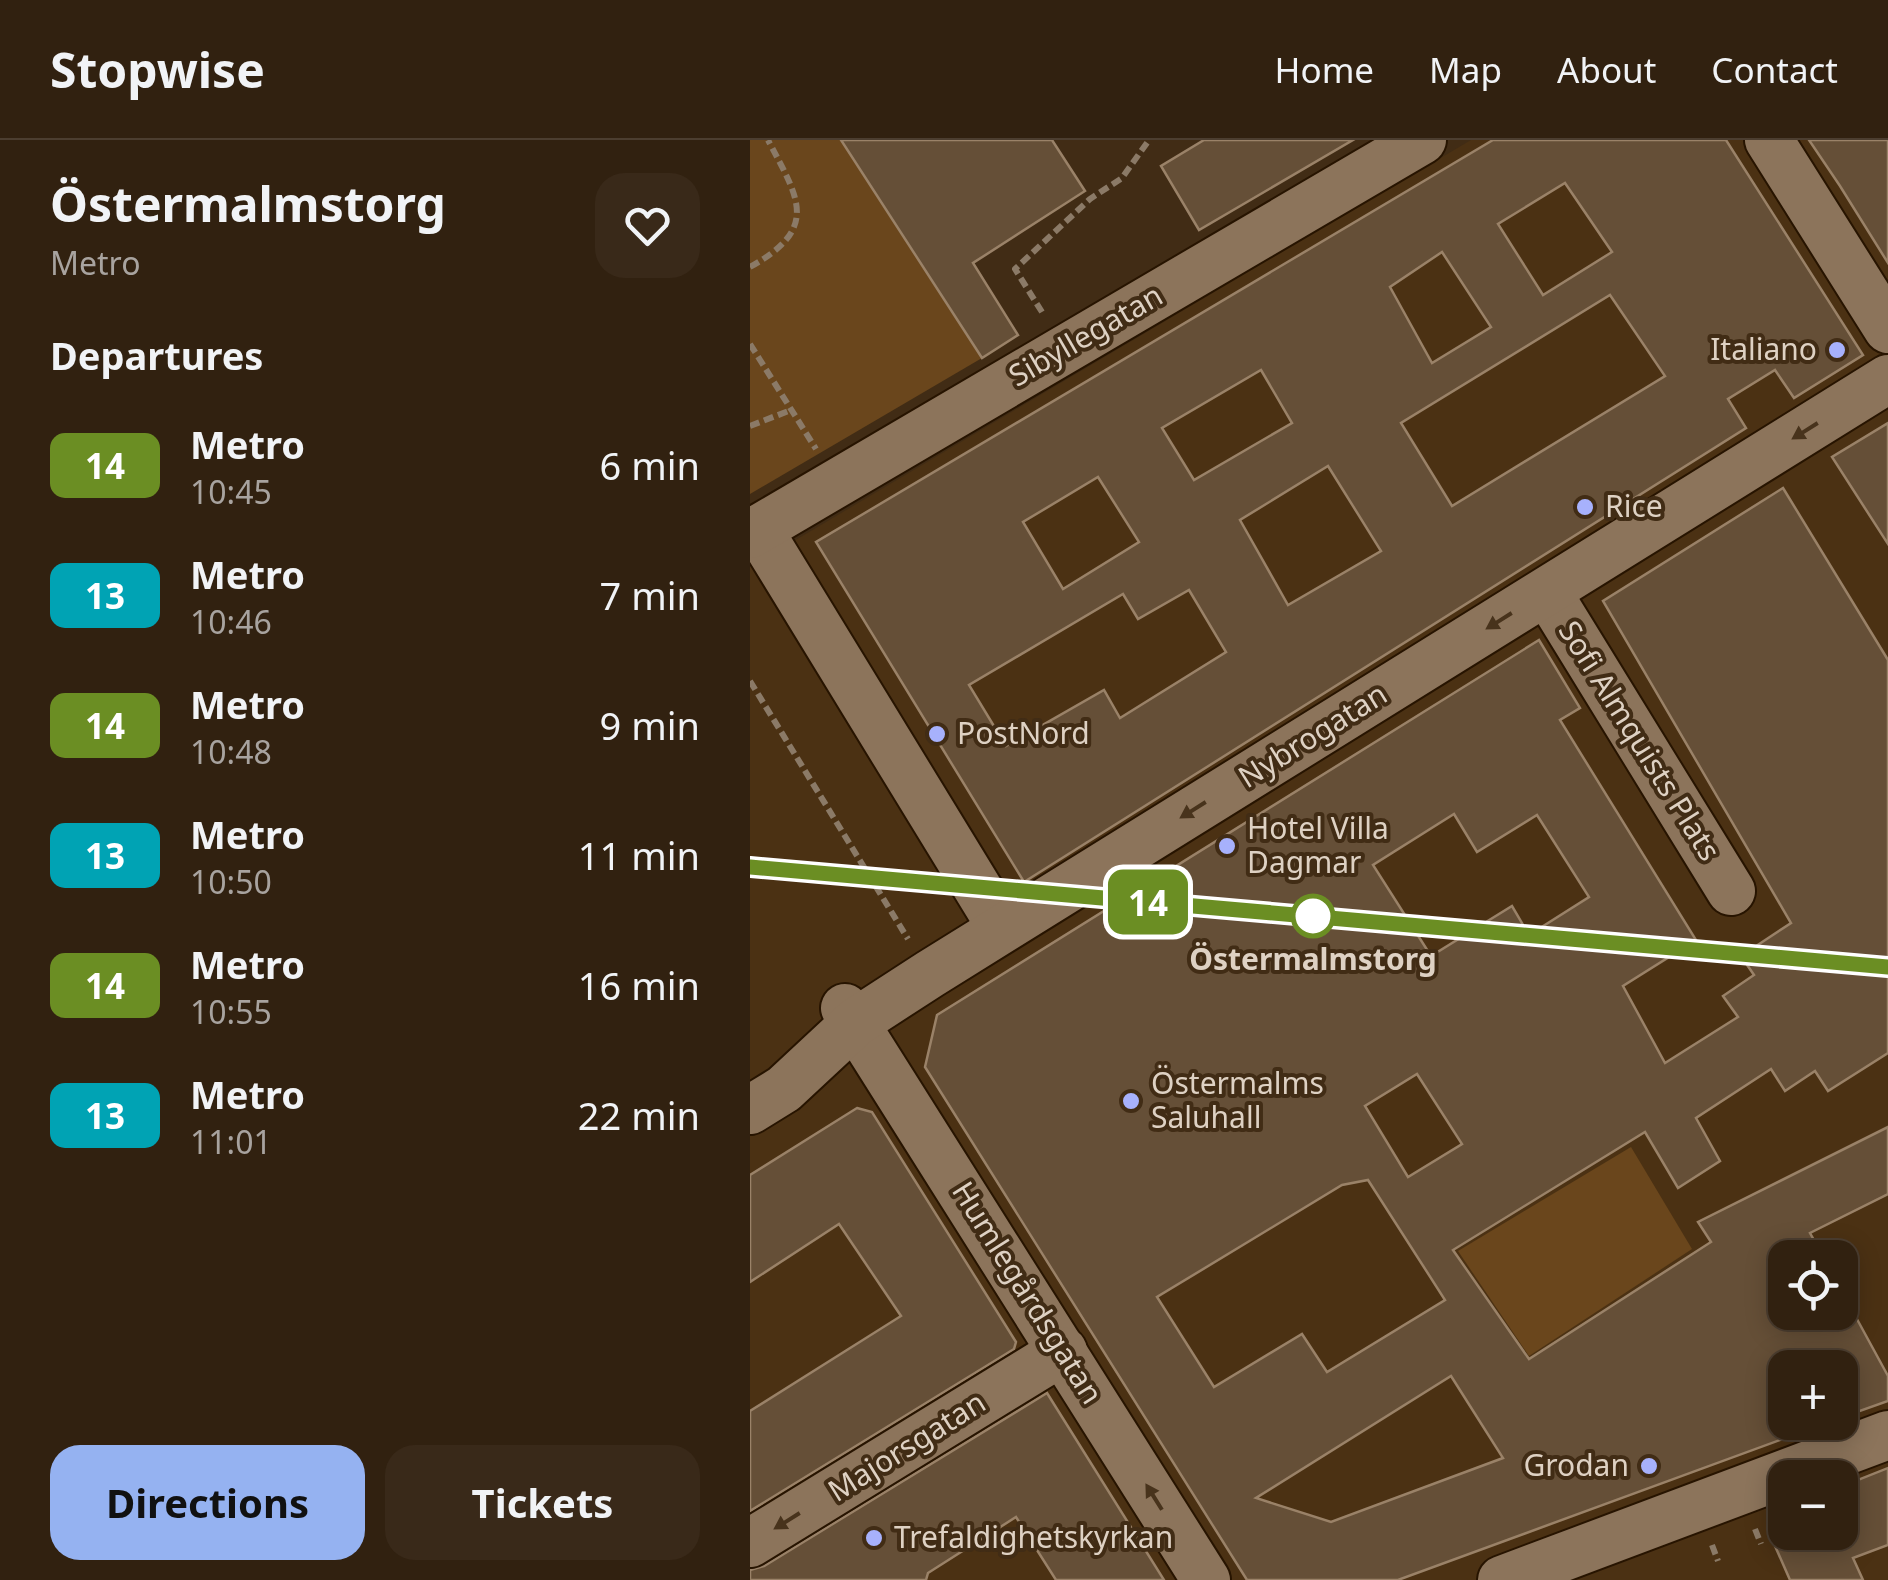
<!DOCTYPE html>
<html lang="en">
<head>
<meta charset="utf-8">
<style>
  body { margin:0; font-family:"Noto Sans",sans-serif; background:#392919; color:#f1f3f6; height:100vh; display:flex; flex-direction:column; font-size:38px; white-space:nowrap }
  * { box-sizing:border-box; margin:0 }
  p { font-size:32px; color:#a8a39f }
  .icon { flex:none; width:55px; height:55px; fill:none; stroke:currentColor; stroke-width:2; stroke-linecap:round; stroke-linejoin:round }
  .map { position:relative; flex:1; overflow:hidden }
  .drawer { display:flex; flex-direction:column; background:#312110; width:750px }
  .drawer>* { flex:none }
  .badge { padding:0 20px; border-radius:15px; font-size:35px; line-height:65px }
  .fabs { position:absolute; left:1018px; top:1100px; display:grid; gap:20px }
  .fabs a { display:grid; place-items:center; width:90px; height:90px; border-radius:20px; background:#312110; box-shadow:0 5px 25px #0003,0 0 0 2px #4c3e30; font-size:50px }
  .map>.badge { position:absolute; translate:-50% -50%; box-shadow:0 0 0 5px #fff }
  h2 { padding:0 50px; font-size:38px; line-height:90px }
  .round { display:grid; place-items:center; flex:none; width:105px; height:105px; border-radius:30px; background:#392919 }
  .head { display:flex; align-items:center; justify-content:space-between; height:170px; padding:0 50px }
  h1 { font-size:48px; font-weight:700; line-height:75px }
  .primary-button { display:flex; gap:20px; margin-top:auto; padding:20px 50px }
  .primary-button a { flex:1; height:115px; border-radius:30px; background:#95b2f1; color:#111; font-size:40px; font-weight:700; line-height:115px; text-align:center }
  .primary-button a+a { background:#392919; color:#f1f3f6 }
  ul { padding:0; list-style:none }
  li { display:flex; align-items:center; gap:30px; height:130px; padding:0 50px }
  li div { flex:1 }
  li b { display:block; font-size:38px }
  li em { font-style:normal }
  li .badge { min-width:110px; font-weight:700; text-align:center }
  header { display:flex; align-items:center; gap:60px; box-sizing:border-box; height:140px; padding:0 50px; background:#312110; border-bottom:2px solid #4c3e30 }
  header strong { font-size:48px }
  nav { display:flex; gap:55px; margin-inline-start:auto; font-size:35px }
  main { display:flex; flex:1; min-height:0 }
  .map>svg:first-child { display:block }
</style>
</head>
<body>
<header>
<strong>Stopwise</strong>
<nav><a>Home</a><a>Map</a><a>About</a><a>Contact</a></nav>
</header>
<main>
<section class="drawer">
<div class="head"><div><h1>Östermalmstorg</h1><p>Metro</p></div><a class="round"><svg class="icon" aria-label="heart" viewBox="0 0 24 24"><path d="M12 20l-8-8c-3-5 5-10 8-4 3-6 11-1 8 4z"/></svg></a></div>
<h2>Departures</h2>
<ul>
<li><span class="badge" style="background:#6b8e23;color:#fff">14</span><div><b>Metro</b><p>10:45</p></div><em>6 min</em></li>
<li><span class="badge" style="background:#00a3b4;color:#fff">13</span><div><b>Metro</b><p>10:46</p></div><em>7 min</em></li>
<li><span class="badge" style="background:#6b8e23;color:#fff">14</span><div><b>Metro</b><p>10:48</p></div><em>9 min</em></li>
<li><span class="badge" style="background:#00a3b4;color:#fff">13</span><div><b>Metro</b><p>10:50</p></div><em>11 min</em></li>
<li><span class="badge" style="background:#6b8e23;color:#fff">14</span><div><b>Metro</b><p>10:55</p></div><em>16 min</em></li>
<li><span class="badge" style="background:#00a3b4;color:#fff">13</span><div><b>Metro</b><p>11:01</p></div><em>22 min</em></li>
</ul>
<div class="primary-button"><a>Directions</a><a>Tickets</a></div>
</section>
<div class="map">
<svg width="1138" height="1440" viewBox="0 0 1138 1440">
  <rect width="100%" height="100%" fill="#412c15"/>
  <path fill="#4b3113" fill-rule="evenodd" d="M 721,0 L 1138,0 L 1138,1440 L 0,1440 L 0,427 ZM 1035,1118 L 1090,1118 L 1090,1172 L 1035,1172 ZM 1035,1228 L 1090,1228 L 1090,1282 L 1035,1282 ZM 1035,1338 L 1090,1338 L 1090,1392 L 1035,1392 Z"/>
  <g fill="#6a461c">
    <path d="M 0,0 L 91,0 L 232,218 L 0,354 Z"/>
    <path d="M 881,1007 L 942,1109 L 779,1216 L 708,1111 Z"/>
  </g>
  <g fill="#654f37" stroke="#9a8268" stroke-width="2.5" fill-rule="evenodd">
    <path d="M 91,0 L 302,0 L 335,51 L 223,123 L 268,195 L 232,218 Z"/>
    <path d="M 454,0 L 603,0 L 449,90 L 411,26 Z"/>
    <path d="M 743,0 L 976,0 L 1113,215 L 1044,258 L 1025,230 L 978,259 L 996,288 L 274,742 L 66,402 ZM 815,43 L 862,112 L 793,155 L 748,84 ZM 692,112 L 741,187 L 682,223 L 640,147 ZM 860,155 L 915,236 L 702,366 L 651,283 ZM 511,230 L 542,283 L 444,340 L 412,288 ZM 578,326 L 631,411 L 538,465 L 490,380 ZM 348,337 L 389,402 L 313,449 L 273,382 ZM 439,450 L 476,512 L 370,578 L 354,550 L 256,606 L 219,545 L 373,454 L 388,479 Z"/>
    <path d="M 1059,0 L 1138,0 L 1138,123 L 1090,46 Z"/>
    <path d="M 1138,283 L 1138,404 L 1082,317 Z"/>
    <path d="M 1033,348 L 1138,520 L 1138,913 L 1078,951 L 1065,931 L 1035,951 L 1021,929 L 946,978 L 970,1021 L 928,1048 L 895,992 L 703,1110 L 779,1219 L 961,1102 L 948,1082 L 1138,987 L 1138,1054 L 1060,1093 L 1074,1118 L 1035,1118 L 1035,1172 L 1090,1172 L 1090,1148 L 1138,1236 L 1138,1261 L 1090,1278 L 1090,1228 L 1035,1228 L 1035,1282 L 1079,1282 L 648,1440 L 497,1440 L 175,927 L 187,875 L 789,500 L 830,568 L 810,580 L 946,800 L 873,846 L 915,923 L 988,877 L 973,856 L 1004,835 L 991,816 L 1041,783 L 853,461 ZM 704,674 L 727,712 L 787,675 L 839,757 L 779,795 L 762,766 L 681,816 L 623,725 ZM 667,934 L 712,1004 L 658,1037 L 615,966 ZM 618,1040 L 695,1160 L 577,1232 L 552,1194 L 464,1247 L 407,1157 L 592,1045 ZM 701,1236 L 753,1318 L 581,1382 L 506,1358 Z"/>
    <path d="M 107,968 L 122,972 L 266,1202 L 264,1209 L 0,1371 L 0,1271 L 151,1176 L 89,1084 L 0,1142 L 0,1035 Z"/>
    <path d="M 297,1253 L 414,1440 L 306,1440 L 266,1377 L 178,1433 L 176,1440 L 0,1440 L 0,1430 L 14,1426 Z"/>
    <path d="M 1138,1328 L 1138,1405 L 1103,1418 L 1113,1440 L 1040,1440 L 1018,1390 L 1026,1372 L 1035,1368 L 1035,1392 L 1090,1392 L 1090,1347 Z"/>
  </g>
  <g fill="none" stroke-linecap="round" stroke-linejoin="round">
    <g stroke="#271400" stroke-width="52">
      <g id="minor">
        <path d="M 1019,0 L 1138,189"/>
        <path d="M 8,389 L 252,788"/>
        <path d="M 0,394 L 672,0"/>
        <path d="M 797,452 L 981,751"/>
        <path d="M 95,868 L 456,1440"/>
        <path d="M 0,970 L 34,949 L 106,882 L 180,834 L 1138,239"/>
        <path d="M 0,1403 L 313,1211"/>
        <path d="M 752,1440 L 1138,1295"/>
      </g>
    </g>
    <g stroke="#8b7a67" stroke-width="6" stroke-dasharray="10 5" stroke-linecap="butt">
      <path d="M 0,127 C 70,88 49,59 18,0"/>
      <path d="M 292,172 L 265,129 L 340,59 L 372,38 L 399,0"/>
      <path d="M 0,204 L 66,309"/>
      <path d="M 0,286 L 41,270"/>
      <path d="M 0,541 L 158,799"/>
      <path d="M 1005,1389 L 1011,1404"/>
      <path d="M 962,1405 L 968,1421"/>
    </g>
    <use href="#minor" stroke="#8c745b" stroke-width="48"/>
  </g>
  <defs><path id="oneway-solid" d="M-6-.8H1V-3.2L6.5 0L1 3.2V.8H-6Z" transform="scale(2.5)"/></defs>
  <g fill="#48331c">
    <use href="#oneway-solid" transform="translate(1055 291) rotate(148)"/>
    <use href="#oneway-solid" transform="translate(749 481) rotate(148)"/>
    <use href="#oneway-solid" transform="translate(443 670) rotate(148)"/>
    <use href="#oneway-solid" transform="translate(404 1357) rotate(-122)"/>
    <use href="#oneway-solid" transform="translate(37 1381) rotate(148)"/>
  </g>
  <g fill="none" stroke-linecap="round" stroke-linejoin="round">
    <g stroke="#fff" stroke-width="22">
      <path id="line" d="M 0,727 L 1138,827"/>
    </g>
    <use href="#line" stroke="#6b8e23" stroke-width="15"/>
  </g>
  <g fill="#a7b1fc" stroke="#412c15" stroke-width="4">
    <circle cx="1087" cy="210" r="10"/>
    <circle cx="835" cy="367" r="10"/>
    <circle cx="187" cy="594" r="10"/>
    <circle cx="477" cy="706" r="10"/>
    <circle cx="381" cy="961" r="10"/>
    <circle cx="899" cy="1326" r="10"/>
    <circle cx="124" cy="1398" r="10"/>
  </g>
  <circle fill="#fff" stroke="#6b8e23" stroke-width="5" cx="563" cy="776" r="20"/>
  <g text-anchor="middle" stroke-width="8" stroke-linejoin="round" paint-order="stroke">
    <g font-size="30" fill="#ded1c3" stroke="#412c15">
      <text transform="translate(336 196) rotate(-30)" y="10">Sibyllegatan</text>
      <text transform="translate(563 596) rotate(-32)" y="10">Nybrogatan</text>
      <text transform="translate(889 601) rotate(58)" y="10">Sofi Almquists Plats</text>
      <text transform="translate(277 1153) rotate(58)" y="10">Humlegårdsgatan</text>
      <text transform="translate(157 1307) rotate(-32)" y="10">Majorsgatan</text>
    </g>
    <g font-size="30" fill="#ded1c3" stroke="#412c15" text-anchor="start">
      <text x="1067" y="220" text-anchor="end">Italiano</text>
      <text x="855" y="377">Rice</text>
      <text x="207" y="604">PostNord</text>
      <text x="497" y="699">Hotel Villa<tspan x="497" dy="34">Dagmar</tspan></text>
      <text x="401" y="954">Östermalms<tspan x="401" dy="34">Saluhall</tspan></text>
      <text x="879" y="1336" text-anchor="end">Grodan</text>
      <text x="144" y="1408">Trefaldighetskyrkan</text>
    </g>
    <g font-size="30" font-weight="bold" fill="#ded1c3" stroke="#412c15">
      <text x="563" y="830">Östermalmstorg</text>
    </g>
  </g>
</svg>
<div class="fabs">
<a><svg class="icon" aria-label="locate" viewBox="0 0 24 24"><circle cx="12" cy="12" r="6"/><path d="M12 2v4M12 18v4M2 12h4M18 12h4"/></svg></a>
<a>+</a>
<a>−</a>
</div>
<b class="badge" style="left:398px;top:762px;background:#6b8e23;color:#fff">14</b>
</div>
</main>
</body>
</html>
